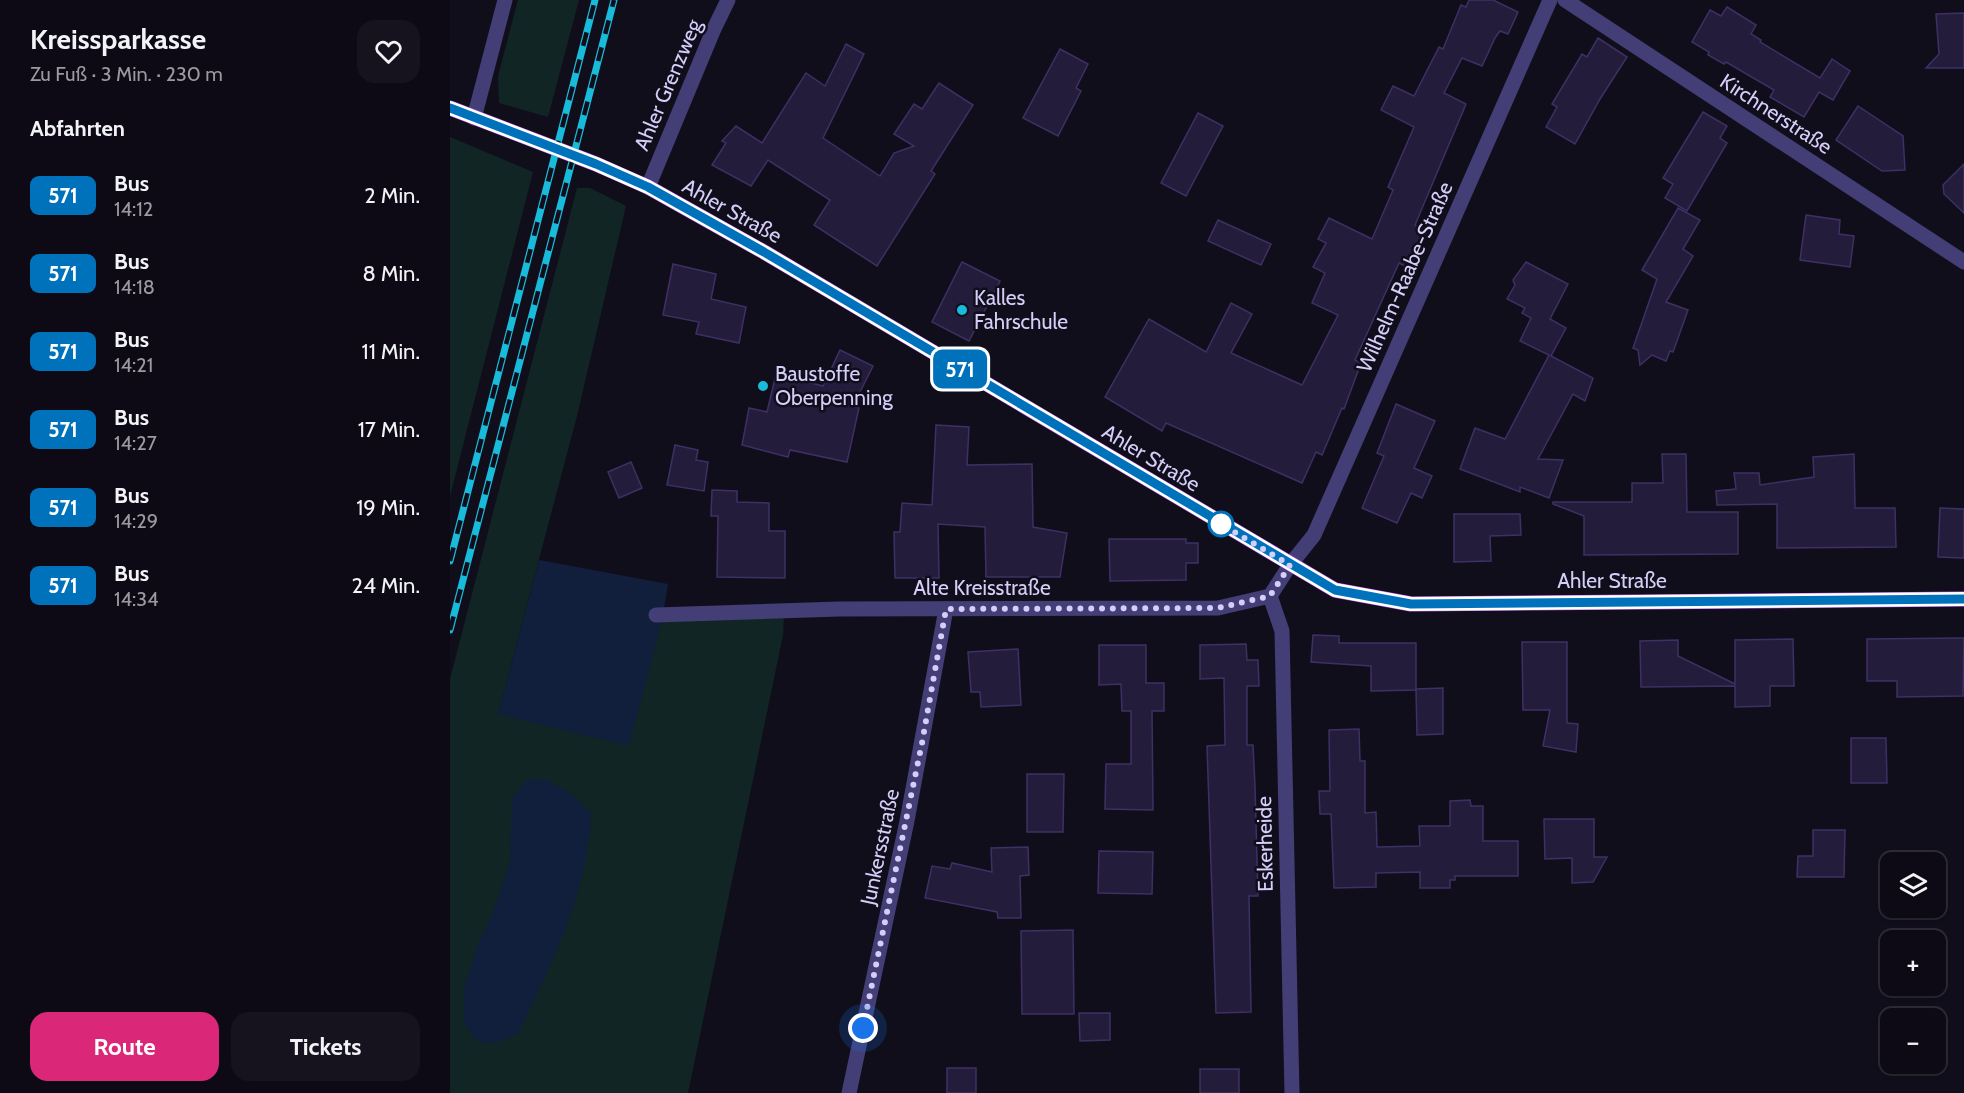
<!DOCTYPE html>
<html lang="de">
<head>
<meta charset="utf-8">
<style>
  body { margin:0; font-family:Cabin,sans-serif; background:#16131e; color:#f1f3f6; height:100vh; display:flex; flex-direction:column; font-size:22px; white-space:nowrap }
  * { box-sizing:border-box; margin:0 }
  p { font-size:20px; color:#9a9aa0 }
  .icon { flex:none; width:33px; height:33px; fill:none; stroke:currentColor; stroke-width:2; stroke-linecap:round; stroke-linejoin:round }
  .map { position:relative; flex:1; overflow:hidden }
  .sheet { display:flex; flex-direction:column; background:#0d0a15; width:450px }
  .sheet>* { flex:none }
  .badge { padding:0 12px; border-radius:9px; font-size:21px; line-height:39px }
  .buttons { position:absolute; left:1430px; top:852px; display:grid; gap:12px }
  .buttons a { display:grid; place-items:center; width:66px; height:66px; border-radius:12px; background:#0d0a15; box-shadow:0 2px 4px #0004,0 0 0 2px #2d2b34; font-size:30px }
  .you { position:absolute; width:30px; height:30px; margin:-15px; border:4px solid #fff; border-radius:50%; background:#1a73e8; box-shadow:0 0 0 9px #1a73e833 }
  .map>.badge { position:absolute; translate:-50% -50%; box-shadow:0 0 0 3px #fff }
  h2 { padding:0 30px; font-size:22px; line-height:54px }
  .round { display:grid; place-items:center; flex:none; width:63px; height:63px; border-radius:18px; background:#16131e }
  .head { display:flex; align-items:center; justify-content:space-between; height:102px; padding:0 30px }
  h1 { font-size:28px; font-weight:800; line-height:45px }
  .cta { display:flex; gap:12px; margin-top:auto; padding:12px 30px }
  .cta a { flex:1; height:69px; border-radius:18px; background:#db2777; color:#fff; font-size:24px; font-weight:800; line-height:69px; text-align:center }
  .cta a+a { background:#16131e; color:#f1f3f6 }
  ul { padding:0; list-style:none }
  li { display:flex; align-items:center; gap:18px; height:78px; padding:0 30px }
  li div { flex:1 }
  li b { display:block; font-size:22px }
  li em { font-style:normal }
  li .badge { min-width:66px; font-weight:700; text-align:center }
  main { display:flex; flex:1; min-height:0 }
  .map>svg:first-child { display:block }
</style>
</head>
<body>
<main>
<section class="sheet">
<div class="head"><div><h1>Kreissparkasse</h1><p>Zu Fuß · 3 Min. · 230 m</p></div><a class="round"><svg class="icon" aria-label="heart" viewBox="0 0 24 24"><path d="M12 20l-8-8c-3-5 5-10 8-4 3-6 11-1 8 4z"/></svg></a></div>
<h2>Abfahrten</h2>
<ul>
<li><span class="badge" style="background:#0072bc;color:#fff">571</span><div><b>Bus</b><p>14:12</p></div><em>2 Min.</em></li>
<li><span class="badge" style="background:#0072bc;color:#fff">571</span><div><b>Bus</b><p>14:18</p></div><em>8 Min.</em></li>
<li><span class="badge" style="background:#0072bc;color:#fff">571</span><div><b>Bus</b><p>14:21</p></div><em>11 Min.</em></li>
<li><span class="badge" style="background:#0072bc;color:#fff">571</span><div><b>Bus</b><p>14:27</p></div><em>17 Min.</em></li>
<li><span class="badge" style="background:#0072bc;color:#fff">571</span><div><b>Bus</b><p>14:29</p></div><em>19 Min.</em></li>
<li><span class="badge" style="background:#0072bc;color:#fff">571</span><div><b>Bus</b><p>14:34</p></div><em>24 Min.</em></li>
</ul>
<div class="cta"><a>Route</a><a>Tickets</a></div>
</section>
<div class="map">
<svg width="1514" height="1093" viewBox="0 0 1514 1093">
  <rect width="100%" height="100%" fill="#110e1c"/>
  <g fill="#112525">
    <path d="M 68,0 L 129,0 L 98,117 L 49,103 L 48,76 Z"/>
    <path d="M 0,137 L 83,172 L 0,496 Z"/>
    <path d="M 127,188 L 140,188 L 176,206 L 127,416 L 48,714 L 212,620 L 334,614 L 333,635 L 238,1093 L 0,1093 L 0,679 Z"/>
  </g>
  <g fill="#121f3c">
    <path d="M 89,560 L 218,584 L 212,620 L 179,746 L 48,714 Z"/>
    <path d="M 95,779 L 121,794 L 141,813 C 138,893 102,963 68,1034 L 42,1044 L 26,1041 L 14,1023 L 14,988 L 27,946 L 43,912 L 60,862 L 62,799 L 76,780 Z"/>
  </g>
  <g fill="#241c3b" stroke="#3e3064" stroke-width="1.5">
    <path d="M 1019,0 L 1043,0 L 1068,12 L 1058,34 L 1050,31 L 1045,38 L 1032,66 L 1012,58 L 994,93 L 1016,104 L 965,225 L 976,230 L 959,268 L 949,263 L 905,360 L 911,363 L 894,409 L 892,408 L 872,455 L 866,452 L 852,483 L 716,423 L 712,431 L 655,397 L 699,319 L 756,352 L 781,303 L 802,314 L 781,353 L 852,385 L 888,315 L 862,303 L 875,273 L 863,267 L 876,243 L 868,239 L 879,218 L 922,239 L 943,190 L 938,187 L 964,127 L 931,110 L 943,86 L 964,96 L 989,47 L 993,49 L 1011,5 L 1016,7 Z"/>
    <path d="M 1277,7 L 1306,25 L 1301,34 L 1311,40 L 1310,42 L 1370,78 L 1382,59 L 1400,71 L 1383,100 L 1369,92 L 1354,117 L 1320,97 L 1324,90 L 1276,62 L 1274,64 L 1258,55 L 1259,52 L 1242,42 L 1260,10 L 1271,16 Z"/>
    <path d="M 1514,13 L 1514,68 L 1476,68 L 1489,54 L 1486,14 Z"/>
    <path d="M 1148,38 L 1177,57 L 1150,99 L 1125,144 L 1096,127 L 1107,107 L 1102,104 L 1132,54 L 1137,57 Z"/>
    <path d="M 396,44 L 414,54 L 373,138 L 430,176 L 444,153 L 464,146 L 444,134 L 464,104 L 472,109 L 489,83 L 523,105 L 481,171 L 485,174 L 427,266 L 364,225 L 380,200 L 318,160 L 301,186 L 262,165 L 276,143 L 272,141 L 286,126 L 312,143 L 356,73 L 375,86 Z"/>
    <path d="M 610,49 L 638,64 L 626,88 L 631,91 L 608,136 L 573,118 Z"/>
    <path d="M 1408,106 L 1453,136 L 1455,170 L 1432,171 L 1386,140 Z"/>
    <path d="M 1253,112 L 1277,126 L 1270,138 L 1277,143 L 1237,211 L 1215,198 L 1223,184 L 1213,178 Z"/>
    <path d="M 748,113 L 773,126 L 736,196 L 711,183 Z"/>
    <path d="M 1514,164 L 1514,213 L 1494,194 L 1493,185 Z"/>
    <path d="M 1228,208 L 1250,220 L 1233,249 L 1243,256 L 1216,302 L 1238,310 L 1223,352 L 1220,351 L 1216,361 L 1202,355 L 1190,365 L 1188,350 L 1183,348 L 1207,279 L 1192,270 Z"/>
    <path d="M 1356,215 L 1390,220 L 1389,234 L 1404,236 L 1400,267 L 1350,260 Z"/>
    <path d="M 768,220 L 821,244 L 811,265 L 758,241 Z"/>
    <path d="M 512,262 L 550,281 L 519,341 L 482,322 Z"/>
    <path d="M 1076,262 L 1118,284 L 1100,319 L 1116,328 L 1101,356 L 1143,378 L 1135,401 L 1123,394 L 1088,459 L 1113,460 L 1099,498 L 1070,487 L 1070,492 L 1010,469 L 1025,428 L 1055,439 L 1099,355 L 1070,341 L 1081,318 L 1072,313 L 1075,308 L 1057,299 L 1065,285 L 1063,280 Z"/>
    <path d="M 223,264 L 266,274 L 261,299 L 296,307 L 289,343 L 246,334 L 249,322 L 213,315 Z"/>
    <path d="M 390,350 L 423,366 L 403,406 L 409,408 L 397,462 L 340,450 L 338,457 L 292,445 L 299,408 L 317,412 L 326,374 L 373,386 Z"/>
    <path d="M 946,404 L 985,421 L 964,468 L 982,476 L 972,498 L 961,493 L 947,523 L 912,508 L 934,456 L 927,453 Z"/>
    <path d="M 486,425 L 519,427 L 517,465 L 582,464 L 583,527 L 617,533 L 610,577 L 536,577 L 535,527 L 488,524 L 489,578 L 445,578 L 444,532 L 450,532 L 452,503 L 482,505 Z"/>
    <path d="M 225,445 L 248,450 L 246,460 L 258,462 L 254,491 L 217,485 Z"/>
    <path d="M 1212,454 L 1236,454 L 1237,512 L 1288,512 L 1288,554 L 1134,555 L 1134,516 L 1103,504 L 1103,502 L 1182,502 L 1182,483 L 1213,483 Z"/>
    <path d="M 1404,454 L 1405,508 L 1445,508 L 1446,547 L 1327,548 L 1327,504 L 1267,505 L 1266,491 L 1286,489 L 1284,473 L 1309,473 L 1310,485 L 1364,477 L 1363,457 Z"/>
    <path d="M 181,462 L 192,488 L 169,498 L 158,472 Z"/>
    <path d="M 262,490 L 287,491 L 287,502 L 319,503 L 319,531 L 335,531 L 335,578 L 267,577 L 268,516 L 261,516 Z"/>
    <path d="M 1490,508 L 1514,509 L 1514,558 L 1488,557 Z"/>
    <path d="M 1004,514 L 1070,514 L 1071,535 L 1040,536 L 1041,561 L 1004,562 Z"/>
    <path d="M 659,539 L 736,539 L 736,543 L 748,543 L 748,563 L 736,563 L 736,580 L 660,581 Z"/>
    <path d="M 863,635 L 889,636 L 889,643 L 966,643 L 966,690 L 921,691 L 921,666 L 861,662 Z"/>
    <path d="M 1514,638 L 1513,696 L 1447,697 L 1447,681 L 1417,681 L 1417,639 Z"/>
    <path d="M 1343,639 L 1344,686 L 1320,686 L 1320,706 L 1285,707 L 1285,686 L 1191,687 L 1190,641 L 1228,640 L 1228,656 L 1285,684 L 1285,640 Z"/>
    <path d="M 1072,642 L 1117,642 L 1117,723 L 1128,724 L 1126,752 L 1093,746 L 1100,710 L 1073,710 Z"/>
    <path d="M 796,644 L 797,660 L 808,660 L 809,686 L 797,686 L 797,745 L 803,745 L 805,786 L 808,896 L 799,896 L 801,1012 L 766,1013 L 757,746 L 775,745 L 774,678 L 750,679 L 750,645 Z"/>
    <path d="M 649,645 L 696,645 L 696,683 L 714,683 L 714,711 L 702,711 L 703,810 L 655,809 L 656,764 L 681,764 L 681,711 L 672,711 L 671,684 L 649,685 Z"/>
    <path d="M 568,649 L 571,705 L 531,707 L 530,692 L 521,692 L 518,652 Z"/>
    <path d="M 993,688 L 993,734 L 967,735 L 966,689 Z"/>
    <path d="M 909,729 L 910,761 L 915,761 L 915,813 L 926,812 L 927,847 L 970,846 L 969,826 L 1000,826 L 1000,801 L 1020,800 L 1021,806 L 1033,806 L 1033,841 L 1068,841 L 1068,876 L 1005,876 L 1005,880 L 1000,880 L 1000,888 L 970,888 L 970,872 L 926,873 L 926,887 L 884,888 L 881,814 L 870,814 L 869,791 L 880,791 L 879,730 Z"/>
    <path d="M 1401,738 L 1436,738 L 1437,783 L 1401,783 Z"/>
    <path d="M 577,774 L 614,774 L 613,832 L 577,832 Z"/>
    <path d="M 1094,819 L 1144,819 L 1144,857 L 1157,857 L 1143,882 L 1122,883 L 1122,858 L 1095,859 Z"/>
    <path d="M 1363,830 L 1395,830 L 1394,877 L 1347,877 L 1348,856 L 1363,856 Z"/>
    <path d="M 578,847 L 579,875 L 570,876 L 571,918 L 548,918 L 547,912 L 475,898 L 482,866 L 500,869 L 502,863 L 542,872 L 541,848 Z"/>
    <path d="M 649,851 L 703,852 L 702,894 L 648,893 Z"/>
    <path d="M 623,930 L 624,1014 L 572,1014 L 571,931 Z"/>
    <path d="M 629,1013 L 660,1013 L 660,1040 L 630,1041 Z"/>
    <rect x="497" y="1068" width="29" height="25"/>
    <rect x="750" y="1069" width="39" height="24"/>
  </g>
  <g fill="none" stroke-linecap="round" stroke-linejoin="round">
    <g stroke="#433e76" stroke-width="15">
      <path d="M 1115,0 L 1514,262"/>
      <path d="M 24,118 L 55,0"/>
      <path d="M 198,187 L 263,31 L 278,0"/>
      <path d="M 820,596 L 832,631 L 842,1093"/>
      <path d="M 206,615 L 389,609 L 768,608 L 820,596 L 840,565 L 864,535 L 1100,0"/>
      <path d="M 399,1093 L 457,821 L 496,609"/>
    </g>
    <path stroke="#c261ed" stroke-width="15" d="M 0,108 L 146,164 L 198,187 L 314,252 L 885,590 L 961,604 L 1514,599"/>
    <g stroke="#19bbdb" stroke-width="7">
      <g id="rail">
        <path d="M 0,561 L 145,0"/>
        <path d="M 0,630 L 164,0"/>
      </g>
    </g>
    <use href="#rail" stroke="#110e1c" stroke-width="4.5" stroke-dasharray="14" stroke-linecap="butt"/>
  </g>
  <g fill="none" stroke-linecap="round" stroke-linejoin="round">
    <g stroke="#fff" stroke-width="14">
      <path id="line" d="M 0,108 L 146,164 L 198,187 L 314,252 L 885,590 L 961,604 L 1514,599"/>
    </g>
    <use href="#line" stroke="#0072bc" stroke-width="9"/>
    <path stroke="#d6cef9" stroke-width="6" stroke-dasharray="0 10.8" d="M 413,1028 L 472,743 L 496,609 L 768,608 L 820,596 L 840,565 L 766,521 L 771,524"/>
  </g>
  <g fill="#19bbdb" stroke="#110e1c" stroke-width="2">
    <circle cx="512" cy="310" r="6"/>
    <circle cx="313" cy="386" r="6"/>
  </g>
  <circle fill="#fff" stroke="#0072bc" stroke-width="3" cx="771" cy="524" r="12"/>
  <g text-anchor="middle" stroke-width="5" stroke-linejoin="round" paint-order="stroke">
    <g font-size="21" fill="#d6cef9" stroke="#110e1c">
      <text transform="translate(218 85) rotate(-67)" y="7">Ahler Grenzweg</text>
      <text transform="translate(1326 114) rotate(33)" y="7">Kirchnerstraße</text>
      <text transform="translate(282 211) rotate(29)" y="7">Ahler Straße</text>
      <text transform="translate(955 277) rotate(-66)" y="7">Wilhelm-Raabe-Straße</text>
      <text transform="translate(701 458) rotate(31)" y="7">Ahler Straße</text>
      <text x="1162" y="588">Ahler Straße</text>
      <text x="532" y="595">Alte Kreisstraße</text>
      <text transform="translate(815 844) rotate(-91)" y="7">Eskerheide</text>
      <text transform="translate(430 847) rotate(-78)" y="7">Junkersstraße</text>
    </g>
    <g font-size="21" fill="#d6cef9" stroke="#110e1c" text-anchor="start">
      <text x="524" y="305">Kalles<tspan x="524" dy="24">Fahrschule</tspan></text>
      <text x="325" y="381">Baustoffe<tspan x="325" dy="24">Oberpenning</tspan></text>
    </g>
  </g>
</svg>
<div class="buttons">
<a><svg class="icon" aria-label="layers" viewBox="0 0 24 24"><path d="M12 4l9 5-9 5-9-5zM3 14l9 5 9-5"/></svg></a>
<a>+</a>
<a>−</a>
</div>
<div class="you" style="left:413px;top:1028px"></div>
<b class="badge" style="left:510px;top:369px;background:#0072bc;color:#fff">571</b>
</div>
</main>
</body>
</html>
